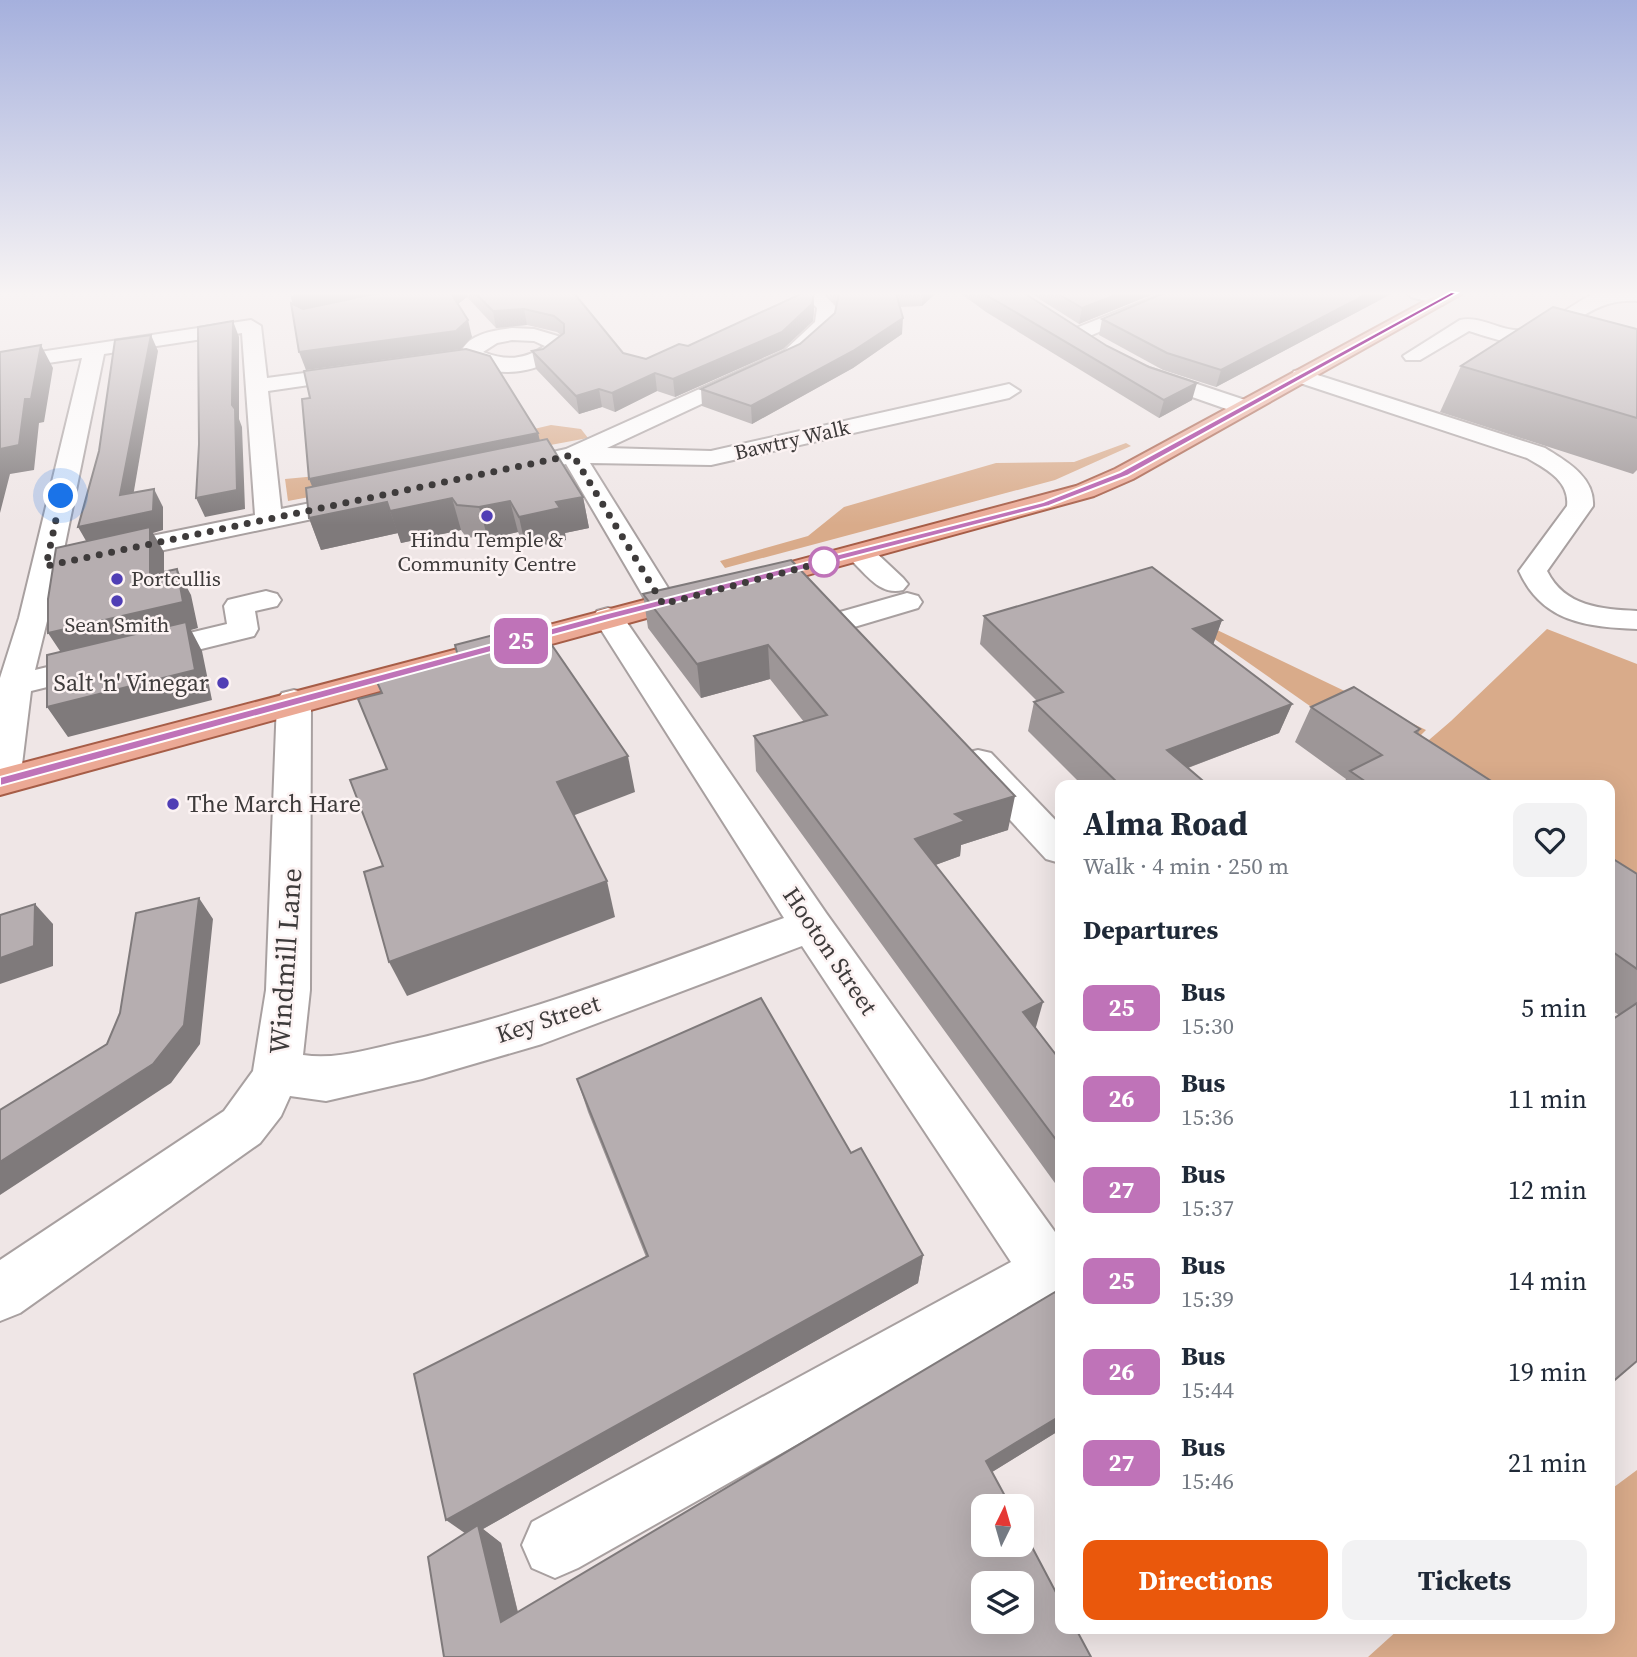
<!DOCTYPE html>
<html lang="en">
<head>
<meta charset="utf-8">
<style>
  body { margin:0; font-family:"Source Serif 4",serif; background:#f2f2f3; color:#1f2937; height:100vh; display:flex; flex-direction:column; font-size:26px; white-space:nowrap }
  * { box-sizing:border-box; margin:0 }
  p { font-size:23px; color:#747a83 }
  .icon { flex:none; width:38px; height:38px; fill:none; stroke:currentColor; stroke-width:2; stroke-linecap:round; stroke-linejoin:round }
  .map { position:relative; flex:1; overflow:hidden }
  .sheet { position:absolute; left:1055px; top:780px; width:560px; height:854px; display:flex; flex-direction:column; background:#fff; border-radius:14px; box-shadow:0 7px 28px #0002 }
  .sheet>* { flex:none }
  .badge { padding:0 14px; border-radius:10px; font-size:24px; line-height:46px }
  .needle { width:46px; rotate:5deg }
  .fabs { position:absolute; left:971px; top:1494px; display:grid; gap:14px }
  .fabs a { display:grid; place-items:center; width:63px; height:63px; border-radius:14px; background:#fff; box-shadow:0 7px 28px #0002; font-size:35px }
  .you { position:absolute; width:35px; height:35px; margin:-18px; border:5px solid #fff; border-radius:50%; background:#1a73e8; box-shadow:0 0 0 10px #1a73e833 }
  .map>.badge { position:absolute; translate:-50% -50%; box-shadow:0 0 0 4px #fff }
  h2 { padding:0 28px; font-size:26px; line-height:63px }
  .round { display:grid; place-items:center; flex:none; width:74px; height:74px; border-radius:14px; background:#f2f2f3 }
  .overview { display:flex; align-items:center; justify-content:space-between; height:119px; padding:0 28px }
  h1 { font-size:33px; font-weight:700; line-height:52px }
  .cta { display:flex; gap:14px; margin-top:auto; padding:14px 28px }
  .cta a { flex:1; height:80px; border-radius:14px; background:#ea580c; color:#fff; font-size:28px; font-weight:700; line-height:80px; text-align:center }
  .cta a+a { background:#f2f2f3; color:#1f2937 }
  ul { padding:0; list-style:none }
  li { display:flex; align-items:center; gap:21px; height:91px; padding:0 28px }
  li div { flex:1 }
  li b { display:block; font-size:26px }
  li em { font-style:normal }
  li .badge { min-width:77px; font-weight:700; text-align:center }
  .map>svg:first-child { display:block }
</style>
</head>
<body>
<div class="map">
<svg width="1637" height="1657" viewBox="0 0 1637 1657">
  <rect width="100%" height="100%" fill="#efe6e6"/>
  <g fill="#d9ab8a">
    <path d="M 551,425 L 581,429 L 588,438 L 529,449 L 534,429 Z"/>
    <path d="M 1126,443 L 1131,446 L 1055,480 L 725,568 L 720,561 L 808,536 L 844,507 L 996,463 L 1074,462 Z"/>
    <path d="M 317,476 L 341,491 L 288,501 L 285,479 Z"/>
    <path d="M 1169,607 L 1426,730 L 1402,754 L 1408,758 L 1451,721 L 1547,629 L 1637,664 L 1637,921 L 1610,904 L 1610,786 L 1424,786 Z"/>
    <path d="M 1637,1470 L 1637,1657 L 1368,1657 L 1399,1629 L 1610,1629 L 1610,1490 Z"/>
  </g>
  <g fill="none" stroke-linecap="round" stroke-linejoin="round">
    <g stroke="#a8a0a0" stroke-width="4">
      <g id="minor">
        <path d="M 803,293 L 823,293 L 836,307 L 832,328 L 798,359 L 607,448 L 711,451 L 1009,384 L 1020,391 L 1009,398 L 711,465 L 590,463 L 678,604 L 674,610 L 663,613 L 652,610 L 648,604 L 566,464 L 508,476 L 499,474 L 496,469 L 499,464 L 566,449 L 784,351 L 815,322 L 817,308 Z"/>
        <path d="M 1164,293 L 1190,293 L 1085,338 L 1078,340 L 1068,334 L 1071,330 Z"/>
        <path d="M 1408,293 L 1441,293 L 1451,299 L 1442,305 L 1411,297 Z"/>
        <path d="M 1596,293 L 1637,293 L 1637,301 C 1585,297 1568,340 1522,342 C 1505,344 1486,336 1469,331 L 1420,360 L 1406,360 L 1403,356 L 1460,320 C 1481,315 1502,333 1524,330 C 1550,327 1572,302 1596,293 Z"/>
        <path d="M 251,320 L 261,326 L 267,378 L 357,366 L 368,372 L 357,378 L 268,391 L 281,509 L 360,493 L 369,495 L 373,501 L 369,507 L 360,509 L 59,572 L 35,670 L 227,624 L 224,606 L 228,600 L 266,591 L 277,594 L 281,600 L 277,606 L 255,611 L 258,629 L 254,636 L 31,691 L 20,781 L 15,790 L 0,793 L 0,678 L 19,618 L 82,358 L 0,370 L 0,358 ZM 242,333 L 255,515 L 63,554 L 104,354 Z"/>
        <path d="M 512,328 L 534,329 L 561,337 L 565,348 C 551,367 518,375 495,371 C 487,369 478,363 469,363 C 457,363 442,372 434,360 L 437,356 L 462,351 C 468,334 496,330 512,328 ZM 512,340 L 534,341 L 545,346 C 524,360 506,361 483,352 L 497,343 Z"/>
        <path d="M 1146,367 L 1254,403 L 1257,408 L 1246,415 L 1238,413 L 1138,378 L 1135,373 Z"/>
        <path d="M 1302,370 L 1545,448 C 1566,461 1595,477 1593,506 L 1547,571 C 1565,607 1601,609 1637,611 L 1637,629 C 1586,627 1542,622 1519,571 L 1567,506 C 1570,481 1546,469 1527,458 L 1294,381 L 1291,376 L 1294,371 Z"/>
        <path d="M 860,545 L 870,547 L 903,578 L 908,584 L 903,590 C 880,596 866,574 850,559 L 846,553 L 850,547 Z"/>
        <path d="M 907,593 L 918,596 L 922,602 L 918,608 L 844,630 L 833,628 L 829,621 L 833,614 Z"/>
        <path d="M 608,608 L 619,611 L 826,913 L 1060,1239 L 1060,1304 L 1051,1301 L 578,1568 L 555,1578 L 532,1568 L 522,1545 L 532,1522 L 1011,1262 L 802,946 L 542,1044 L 422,1079 L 326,1101 L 290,1096 L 281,1116 L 260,1143 L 20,1313 L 0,1321 L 0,1260 L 224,1111 L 253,1071 L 266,990 L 277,701 L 282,693 L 294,690 L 306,693 L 311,701 L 310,990 L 303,1055 C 337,1060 369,1049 402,1042 C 533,1013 658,963 784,918 L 593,617 L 597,611 Z"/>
        <path d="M 978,750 L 991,753 L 1060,825 L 1060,863 L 1046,859 L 965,771 L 960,762 L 965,753 Z"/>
      </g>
    </g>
    <g stroke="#a65d47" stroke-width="4">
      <g id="major">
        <path d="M 1440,293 L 1463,293 L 1133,479 L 1094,496 L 749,591 L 739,588 L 734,582 L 739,576 L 1076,486 L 1115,469 Z"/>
        <path d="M 694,587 L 705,590 L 709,596 L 705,602 L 0,795 L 0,769 Z"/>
      </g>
    </g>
    <use href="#minor" fill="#fff" fill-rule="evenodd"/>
    <use href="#major" fill="#eba995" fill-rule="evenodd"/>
  </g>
  <g fill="#9d9697">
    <path d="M 290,293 L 574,293 L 623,353 L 646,359 L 814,309 L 813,321 L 783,349 L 675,397 L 657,391 L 615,412 L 602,407 L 579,414 L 536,369 L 532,351 L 543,349 L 561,335 L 557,332 L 527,325 L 496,328 L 467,297 L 458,304 L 472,337 L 461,349 L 306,370 Z"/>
    <path d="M 830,293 L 936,293 L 922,306 L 900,307 L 902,334 L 853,368 L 752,424 L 702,406 L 701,389 L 800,344 L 835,313 L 836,305 L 830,297 Z"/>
    <path d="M 960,293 L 1024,293 L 1192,400 L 1159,418 L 986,312 Z"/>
    <path d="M 1030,293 L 1156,293 L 1079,324 Z"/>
    <path d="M 1393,293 L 1216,387 L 1163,370 L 1099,335 L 1102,319 Z"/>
    <path d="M 1637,329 L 1637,470 L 1633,474 L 1440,412 L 1461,366 Z"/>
    <path d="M 538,433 L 540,441 L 583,497 L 589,528 L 565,533 L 566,540 L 526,549 L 518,532 L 488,539 L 466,537 L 461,530 L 401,543 L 398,533 L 321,550 L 309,518 Z"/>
    <path d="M 791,560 L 1008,830 L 961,845 L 960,856 L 935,865 L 1036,1028 L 1060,1060 L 1060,1190 L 756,771 L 754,736 L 804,722 L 770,679 L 701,698 L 648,628 L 643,594 Z"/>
    <path d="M 984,616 L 1222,620 L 1213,644 L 1292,704 L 1279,733 L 1188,768 L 1209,786 L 1083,786 L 1028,731 L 1034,702 L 1037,701 L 980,644 Z"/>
    <path d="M 1311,707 L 1420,729 L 1418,734 L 1499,786 L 1343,786 L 1346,779 L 1295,742 Z"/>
    <path d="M 1610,857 L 1637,874 L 1637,1361 L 1619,1015 L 1610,1009 Z"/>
    <path d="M 577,1079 L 923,1255 L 918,1283 L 483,1529 L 501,1543 L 518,1612 L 1060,1300 L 1060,1430 L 992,1472 L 444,1657 L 465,1534 L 646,1257 L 588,1112 Z"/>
  </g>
  <g fill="#7f7a7b">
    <path d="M 299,293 L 379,293 L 297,315 L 291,298 L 295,294 Z"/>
    <path d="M 450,293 L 466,293 L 467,297 L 454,307 Z"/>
    <path d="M 814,293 L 814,309 L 813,321 L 783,349 L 675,397 L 673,379 Z"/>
    <path d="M 923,293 L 936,293 L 922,306 Z"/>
    <path d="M 1121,293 L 1156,293 L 1079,324 L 1082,308 Z"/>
    <path d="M 1369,293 L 1393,293 L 1216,387 L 1221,370 Z"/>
    <path d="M 524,309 L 527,325 L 496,328 L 493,311 Z"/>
    <path d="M 903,318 L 902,334 L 853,368 L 752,424 L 751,406 Z"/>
    <path d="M 468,320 L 472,337 L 461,349 L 306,370 L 299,352 Z"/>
    <path d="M 233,321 L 239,337 L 239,419 L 242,427 L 245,509 L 205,517 L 196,498 L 232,405 Z"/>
    <path d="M 151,335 L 158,351 L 130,514 L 120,495 Z"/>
    <path d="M 41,345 L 53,368 L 44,422 L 39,423 L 34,470 L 10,474 L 0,513 L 0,449 L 25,399 Z"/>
    <path d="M 655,373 L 657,391 L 615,412 L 612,393 Z"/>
    <path d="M 1197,383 L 1192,400 L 1159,418 L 1164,400 Z"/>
    <path d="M 599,389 L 602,407 L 579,414 L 576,396 Z"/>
    <path d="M 538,433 L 542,451 L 317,498 L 309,479 Z"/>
    <path d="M 154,489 L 163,507 L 163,530 L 153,533 L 164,552 L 164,602 L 150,575 L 89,546 L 78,527 Z"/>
    <path d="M 583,497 L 589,528 L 565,533 L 566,540 L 526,549 L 519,517 L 556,502 Z"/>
    <path d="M 452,498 L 461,530 L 401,543 L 390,511 Z"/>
    <path d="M 510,501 L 518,532 L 488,539 L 479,507 Z"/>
    <path d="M 387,502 L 398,533 L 321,550 L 309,518 Z"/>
    <path d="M 177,569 L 191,595 L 198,628 L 191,630 L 202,651 L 212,700 L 68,737 L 47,707 L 66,660 L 48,633 Z"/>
    <path d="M 1222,620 L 1212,648 L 1193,629 Z"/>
    <path d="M 768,645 L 770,679 L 701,698 L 697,664 Z"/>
    <path d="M 1292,704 L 1279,733 L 1158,779 L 1167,750 Z"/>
    <path d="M 628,756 L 635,792 L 567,818 L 557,782 Z"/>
    <path d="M 1015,796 L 1008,830 L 961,845 L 960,856 L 911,874 L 915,839 L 955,814 Z"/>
    <path d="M 607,881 L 615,917 L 407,996 L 389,962 Z"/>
    <path d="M 199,898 L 213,919 L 200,1044 L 171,1083 L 0,1195 L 0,1162 L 153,1064 Z"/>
    <path d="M 35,904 L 53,924 L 53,966 L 0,984 L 0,958 Z"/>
    <path d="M 1043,1002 L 1034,1034 L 1023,1012 Z"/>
    <path d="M 923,1255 L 918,1283 L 483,1529 L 501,1543 L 523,1634 L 501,1622 L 469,1536 L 446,1520 Z"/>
    <path d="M 1060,1416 L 1060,1430 L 976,1482 L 986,1461 Z"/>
  </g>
  <g fill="#b6aeb0" stroke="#7f7a7b" stroke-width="2" fill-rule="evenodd">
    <path d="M 379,293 L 451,293 L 468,320 L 456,331 L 299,352 L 291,303 L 303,309 Z"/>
    <path d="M 475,293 L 574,293 L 623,353 L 646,359 L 679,344 L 688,346 L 803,293 L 814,293 L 812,304 L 782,332 L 673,379 L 655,373 L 612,393 L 599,389 L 576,396 L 532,351 L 543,349 L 564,333 L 564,324 L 554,316 L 524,309 L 493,311 Z"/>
    <path d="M 839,293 L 896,293 L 903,318 L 853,351 L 751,406 L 701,389 L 800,344 L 835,313 Z"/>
    <path d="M 983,293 L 1024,293 L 1107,346 L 1149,367 L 1197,383 L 1164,400 Z"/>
    <path d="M 1057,293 L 1121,293 L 1082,308 Z"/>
    <path d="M 1164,293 L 1369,293 L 1221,370 L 1167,353 L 1102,319 Z"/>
    <path d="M 1553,307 L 1637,329 L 1637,418 L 1461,366 Z"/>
    <path d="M 233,321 L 232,405 L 235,409 L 237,490 L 196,498 L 199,444 L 198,327 Z"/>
    <path d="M 151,335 L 120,495 L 154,489 L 153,511 L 78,527 L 99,451 L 115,340 Z"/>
    <path d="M 41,345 L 31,399 L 25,399 L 19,445 L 0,449 L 0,352 Z"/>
    <path d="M 466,349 L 490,356 L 538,433 L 309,479 L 302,399 L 310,398 L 304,371 Z"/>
    <path d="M 547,439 L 583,497 L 556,502 L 560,508 L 519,517 L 510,501 L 479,507 L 457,505 L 452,498 L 390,511 L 387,502 L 309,518 L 306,488 Z"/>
    <path d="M 150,527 L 150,575 L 177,569 L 183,602 L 48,633 L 48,599 L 56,548 Z"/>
    <path d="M 791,560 L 1015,796 L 955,814 L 965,821 L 915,839 L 1043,1002 L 1023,1012 L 1060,1060 L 1060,1145 L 754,736 L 827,715 L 768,645 L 697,664 L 643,594 Z"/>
    <path d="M 1152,567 L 1222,620 L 1193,629 L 1292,704 L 1167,750 L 1209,786 L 1121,786 L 1034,702 L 1063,692 L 984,616 Z"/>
    <path d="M 186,622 L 195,670 L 47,707 L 47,655 Z"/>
    <path d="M 521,628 L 530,648 L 549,641 L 628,756 L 557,782 L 607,881 L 389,962 L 364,872 L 383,866 L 350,780 L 387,769 L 358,699 L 382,693 L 377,682 L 459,660 L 455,645 Z"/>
    <path d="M 1354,687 L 1420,729 L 1415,732 L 1499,786 L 1372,786 L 1350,771 L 1382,755 L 1311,707 Z"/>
    <path d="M 1610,857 L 1637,874 L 1637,969 L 1610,950 Z"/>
    <path d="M 199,898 L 184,1025 L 153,1064 L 0,1162 L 0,1110 L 107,1044 L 120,1013 L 136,913 Z"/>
    <path d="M 35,904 L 34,946 L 0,958 L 0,915 Z"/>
    <path d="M 761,998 L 851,1153 L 861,1148 L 923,1255 L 446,1520 L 414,1374 L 648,1256 L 577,1079 Z"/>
    <path d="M 1637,1003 L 1637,1361 L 1610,1384 L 1610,1021 Z"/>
    <path d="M 1055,1292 L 1060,1300 L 1060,1416 L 986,1461 L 1011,1507 L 984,1507 L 984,1545 L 1022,1545 L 1022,1528 L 1060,1600 L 1060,1629 L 1076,1629 L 1091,1657 L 444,1657 L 428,1557 L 478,1525 L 501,1622 ZM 984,1584 L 1022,1584 L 1022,1622 L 984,1622 Z"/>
  </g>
  <linearGradient id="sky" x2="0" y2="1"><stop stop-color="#a5b0dd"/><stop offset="0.56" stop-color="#f8f4f4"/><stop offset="1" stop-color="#f8f4f4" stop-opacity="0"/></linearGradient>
  <rect width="1637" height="525" fill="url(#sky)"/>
  <path fill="#bf73b8" stroke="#fff" stroke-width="2" d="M 1451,292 L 1457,293 L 1127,476 L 1049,506 L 612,619 L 0,786 L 0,777 L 604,614 L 1043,502 L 1120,472 Z"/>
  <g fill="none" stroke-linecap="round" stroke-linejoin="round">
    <path stroke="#3e3b3b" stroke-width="7" stroke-dasharray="0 12.6" d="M 61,496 L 46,566 L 573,455 L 663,604 L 824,562"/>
  </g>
  <g fill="#503eb5" stroke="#fcf3f3" stroke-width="2.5">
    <circle cx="487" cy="516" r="7"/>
    <circle cx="117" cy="579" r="7"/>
    <circle cx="117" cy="601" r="7"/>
    <circle cx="223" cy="683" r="7"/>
    <circle cx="173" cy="804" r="7"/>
  </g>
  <circle fill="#fff" stroke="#bf73b8" stroke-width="3.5" cx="824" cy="562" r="14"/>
  <g text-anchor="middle" stroke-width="5" stroke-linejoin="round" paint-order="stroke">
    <g font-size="21" fill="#3e3b3b" stroke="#fcf3f3">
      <text transform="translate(792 440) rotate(-13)" y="7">Bawtry Walk</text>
    </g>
    <g font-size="21" fill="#3e3b3b" stroke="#fcf3f3">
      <text x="487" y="547">Hindu Temple &amp;<tspan x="487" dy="24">Community Centre</tspan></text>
      <text x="131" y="586" text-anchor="start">Portcullis</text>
      <text x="117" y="632">Sean Smith</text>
    </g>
    <g font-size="24" fill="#3e3b3b" stroke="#fcf3f3" text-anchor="end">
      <text x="209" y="691">Salt 'n' Vinegar</text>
      <text x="187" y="812" text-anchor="start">The March Hare</text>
    </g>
    <g font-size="24" fill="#3e3b3b" stroke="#fcf3f3">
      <text transform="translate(830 951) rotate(56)" y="8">Hooton Street</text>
      <text transform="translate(548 1019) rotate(-18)" y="8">Key Street</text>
    </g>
    <g font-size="28" fill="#3e3b3b" stroke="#fcf3f3">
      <text transform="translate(285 961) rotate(-86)" y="10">Windmill Lane</text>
    </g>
  </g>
</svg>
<div class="fabs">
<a><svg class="needle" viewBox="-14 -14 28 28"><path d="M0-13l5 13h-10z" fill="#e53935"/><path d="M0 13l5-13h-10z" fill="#747a83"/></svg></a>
<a><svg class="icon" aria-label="layers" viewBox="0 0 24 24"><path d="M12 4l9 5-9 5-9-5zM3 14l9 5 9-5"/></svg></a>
</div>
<div class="you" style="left:61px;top:496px"></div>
<b class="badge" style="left:521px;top:641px;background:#bf73b8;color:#fff">25</b>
<section class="sheet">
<div class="overview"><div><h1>Alma Road</h1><p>Walk · 4 min · 250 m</p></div><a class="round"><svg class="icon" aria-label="heart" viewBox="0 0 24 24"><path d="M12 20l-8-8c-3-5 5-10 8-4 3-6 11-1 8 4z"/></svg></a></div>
<h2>Departures</h2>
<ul>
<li><span class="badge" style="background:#bf73b8;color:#fff">25</span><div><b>Bus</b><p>15:30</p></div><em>5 min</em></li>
<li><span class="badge" style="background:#bf73b8;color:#fff">26</span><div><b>Bus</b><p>15:36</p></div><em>11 min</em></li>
<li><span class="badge" style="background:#bf73b8;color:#fff">27</span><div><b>Bus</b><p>15:37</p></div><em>12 min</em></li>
<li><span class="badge" style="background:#bf73b8;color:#fff">25</span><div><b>Bus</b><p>15:39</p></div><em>14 min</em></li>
<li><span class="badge" style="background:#bf73b8;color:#fff">26</span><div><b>Bus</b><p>15:44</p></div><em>19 min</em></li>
<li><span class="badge" style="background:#bf73b8;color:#fff">27</span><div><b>Bus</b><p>15:46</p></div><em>21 min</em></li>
</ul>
<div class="cta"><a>Directions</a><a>Tickets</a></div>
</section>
</div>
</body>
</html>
